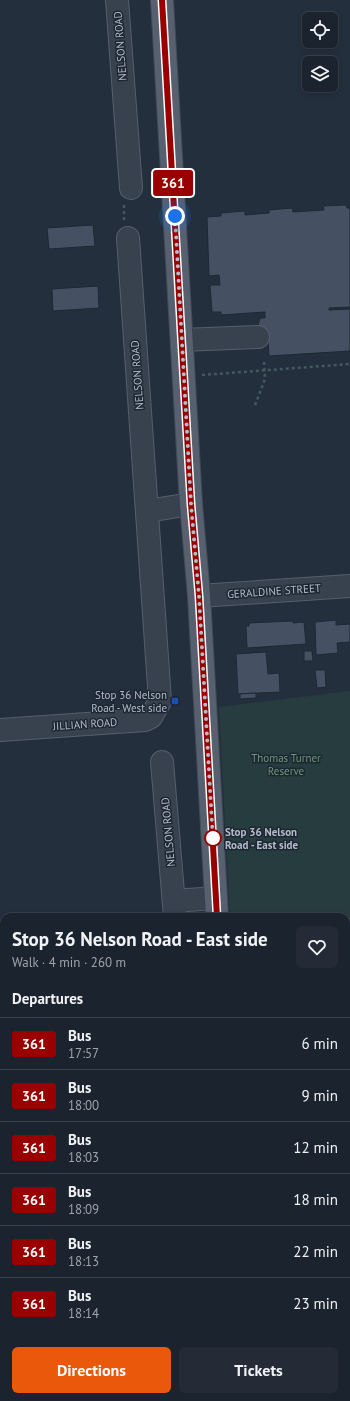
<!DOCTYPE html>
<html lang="en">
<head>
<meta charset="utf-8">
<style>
  body { margin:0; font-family:"PT Sans",sans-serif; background:#242b36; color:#f1f3f6; height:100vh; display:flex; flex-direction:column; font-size:15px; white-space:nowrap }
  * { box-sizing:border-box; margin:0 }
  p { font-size:13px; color:#a0a4aa }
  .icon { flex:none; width:22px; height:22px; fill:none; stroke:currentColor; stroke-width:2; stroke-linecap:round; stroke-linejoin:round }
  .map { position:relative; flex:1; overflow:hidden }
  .details { position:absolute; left:0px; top:913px; width:350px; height:488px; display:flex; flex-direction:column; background:#1b232e; border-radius:12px 12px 0 0; box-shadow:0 2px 6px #0003,0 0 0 1px #39404a }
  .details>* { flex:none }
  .badge { padding:0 8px; border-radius:3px; font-size:14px; line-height:26px }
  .controls { position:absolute; left:302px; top:12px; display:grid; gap:8px }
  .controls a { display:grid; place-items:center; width:36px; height:36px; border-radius:6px; background:#1b232e; box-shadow:0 2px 6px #0003,0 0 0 1px #39404a; font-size:20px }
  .you { position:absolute; width:20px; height:20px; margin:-10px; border:3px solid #fff; border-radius:50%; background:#1a73e8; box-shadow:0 0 0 6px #1a73e833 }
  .map>.badge { position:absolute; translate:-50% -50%; box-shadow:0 0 0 2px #fff }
  h2 { padding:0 12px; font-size:15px; line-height:36px }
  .round { display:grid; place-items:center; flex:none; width:42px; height:42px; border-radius:6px; background:#242b36 }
  .head { display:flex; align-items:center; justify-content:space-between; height:68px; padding:0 12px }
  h1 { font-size:19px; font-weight:600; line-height:30px }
  .cta { display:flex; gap:8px; margin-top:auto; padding:8px 12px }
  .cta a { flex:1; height:46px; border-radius:6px; background:#ea580c; color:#fff; font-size:16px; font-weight:600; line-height:46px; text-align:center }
  .cta a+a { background:#242b36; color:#f1f3f6 }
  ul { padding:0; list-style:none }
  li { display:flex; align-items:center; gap:12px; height:52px; padding:0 12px; border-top:1px solid #39404a }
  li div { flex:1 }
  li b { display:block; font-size:15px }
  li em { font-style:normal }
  li .badge { min-width:44px; font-weight:700; text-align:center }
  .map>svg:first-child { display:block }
</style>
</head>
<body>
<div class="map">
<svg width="350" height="1401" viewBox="0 0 350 1401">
  <rect width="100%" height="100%" fill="#242f3e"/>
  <g fill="#263c3f">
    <path d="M 350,691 L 350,1401 L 252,1401 L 252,1397 L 346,1397 L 346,917 L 230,917 L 219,707 Z"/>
    <path d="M 199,1397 L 209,1398 L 213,1401 L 132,1401 Z"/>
  </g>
  <g fill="#455162" stroke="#1f2835">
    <path d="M 346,205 L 347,208 L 350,208 L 350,307 L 329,308 L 329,310 L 350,309 L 350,351 L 269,356 L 268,339 L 258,330 L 258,326 L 260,318 L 265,318 L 265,312 L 221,315 L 221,312 L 212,312 L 210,285 L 220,285 L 219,275 L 209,276 L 207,217 L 221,216 L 221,213 L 245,211 L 245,215 L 269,213 L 269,210 L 292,208 L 293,212 L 324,210 L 323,206 Z"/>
    <path d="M 93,225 L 95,246 L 49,249 L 47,228 Z"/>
    <path d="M 98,286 L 99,308 L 53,311 L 52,289 Z"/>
    <path d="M 336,620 L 336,625 L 350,624 L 350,642 L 337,643 L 338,653 L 316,655 L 315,622 Z"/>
    <path d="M 293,621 L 293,623 L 304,622 L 306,644 L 247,648 L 246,626 L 249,626 L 249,623 Z"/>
    <path d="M 304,651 L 312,651 L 313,661 L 304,661 Z"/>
    <path d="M 266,652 L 268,674 L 279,673 L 280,692 L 238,694 L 236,654 Z"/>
    <path d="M 315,670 L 325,670 L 326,687 L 317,688 Z"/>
    <path d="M 256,693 L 256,698 L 240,699 L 240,694 Z"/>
  </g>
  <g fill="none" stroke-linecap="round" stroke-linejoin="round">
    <g stroke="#565f6c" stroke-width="24">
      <g id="minor">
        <path d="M 117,0 L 131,188"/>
        <path d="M 182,340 L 258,337"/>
        <path d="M 147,511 L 191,504"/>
        <path d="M 199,596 L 350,586"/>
        <path d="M 0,730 L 145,720 L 151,717 L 160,701 L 128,238"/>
        <path d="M 162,762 L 175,917"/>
        <path d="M 174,901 L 216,898"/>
        <path d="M 346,930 L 350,930"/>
        <path d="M 0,1171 L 4,1171"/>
        <path d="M 0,1396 L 4,1396"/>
        <path d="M 67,1397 L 67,1401"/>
      </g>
    </g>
    <g stroke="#414a57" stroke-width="24">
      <g id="major">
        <path d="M 162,0 L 191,504 L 199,596 L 217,917"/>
        <path d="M 237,1397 L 237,1401"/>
      </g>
    </g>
    <g stroke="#44595c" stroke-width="2.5" stroke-dasharray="3 3" stroke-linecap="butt">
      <path d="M 124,220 L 124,205"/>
      <path d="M 202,375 L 350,364"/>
      <path d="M 255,405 L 265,379 L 264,362"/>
    </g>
    <use href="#minor" stroke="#38414e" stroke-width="22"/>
    <use href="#major" stroke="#56606e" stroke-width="22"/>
  </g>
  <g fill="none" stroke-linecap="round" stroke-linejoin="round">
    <g stroke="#fff" stroke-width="9">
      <path id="line" d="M 162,0 L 191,504 L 199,596 L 217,917"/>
    </g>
    <use href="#line" stroke="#900" stroke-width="6"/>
    <path stroke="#b4bcc9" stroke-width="4" stroke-dasharray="0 7.2" d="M 175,216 L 191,504 L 199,596 L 213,841 L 213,838"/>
  </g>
  <rect fill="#1a4fb4" stroke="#1d2633" stroke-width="1.5" x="171" y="697" width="8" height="8" rx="2"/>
  <circle fill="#fff" stroke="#900" stroke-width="2" cx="213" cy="838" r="8"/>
  <g text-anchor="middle" stroke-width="3" stroke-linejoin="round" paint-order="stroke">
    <g font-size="11" fill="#b4bcc9" stroke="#1d2633">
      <text transform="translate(120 46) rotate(-94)" y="4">NELSON ROAD</text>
      <text transform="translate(137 375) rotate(-94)" y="4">NELSON ROAD</text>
      <text transform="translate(274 591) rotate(-4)" y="4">GERALDINE STREET</text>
      <text transform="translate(85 724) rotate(-4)" y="4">JILLIAN ROAD</text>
      <text transform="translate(168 832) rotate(-95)" y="4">NELSON ROAD</text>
    </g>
    <g font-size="11" fill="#b4bcc9" stroke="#1d2633" text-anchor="end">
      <text x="167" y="699">Stop 36 Nelson<tspan x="167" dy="13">Road - West side</tspan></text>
    </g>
    <g font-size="11" fill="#6b9a76" stroke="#1d2633">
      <text x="286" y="762">Thomas Turner<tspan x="286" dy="13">Reserve</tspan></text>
    </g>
    <g font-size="11" font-weight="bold" fill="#b4bcc9" stroke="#1d2633" text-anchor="start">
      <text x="225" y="836">Stop 36 Nelson<tspan x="225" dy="13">Road - East side</tspan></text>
    </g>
  </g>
</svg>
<div class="controls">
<a><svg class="icon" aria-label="locate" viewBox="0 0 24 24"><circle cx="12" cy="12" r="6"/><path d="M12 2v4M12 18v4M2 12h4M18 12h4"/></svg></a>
<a><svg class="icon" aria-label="layers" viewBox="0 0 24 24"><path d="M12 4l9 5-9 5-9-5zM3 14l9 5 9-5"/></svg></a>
</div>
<div class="you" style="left:175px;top:216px"></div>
<b class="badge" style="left:173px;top:183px;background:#900;color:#fff">361</b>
<section class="details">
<div class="head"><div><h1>Stop 36 Nelson Road - East side</h1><p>Walk · 4 min · 260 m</p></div><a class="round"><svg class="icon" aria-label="heart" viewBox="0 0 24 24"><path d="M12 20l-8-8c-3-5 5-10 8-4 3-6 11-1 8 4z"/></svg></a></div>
<h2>Departures</h2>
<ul>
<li><span class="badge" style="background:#900;color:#fff">361</span><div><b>Bus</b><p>17:57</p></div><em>6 min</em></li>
<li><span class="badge" style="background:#900;color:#fff">361</span><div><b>Bus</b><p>18:00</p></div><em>9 min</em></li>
<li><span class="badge" style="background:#900;color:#fff">361</span><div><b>Bus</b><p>18:03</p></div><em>12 min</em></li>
<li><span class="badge" style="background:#900;color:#fff">361</span><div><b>Bus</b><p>18:09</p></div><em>18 min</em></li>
<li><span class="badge" style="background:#900;color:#fff">361</span><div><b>Bus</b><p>18:13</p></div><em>22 min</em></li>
<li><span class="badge" style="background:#900;color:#fff">361</span><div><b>Bus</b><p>18:14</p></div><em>23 min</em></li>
</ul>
<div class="cta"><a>Directions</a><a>Tickets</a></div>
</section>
</div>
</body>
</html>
